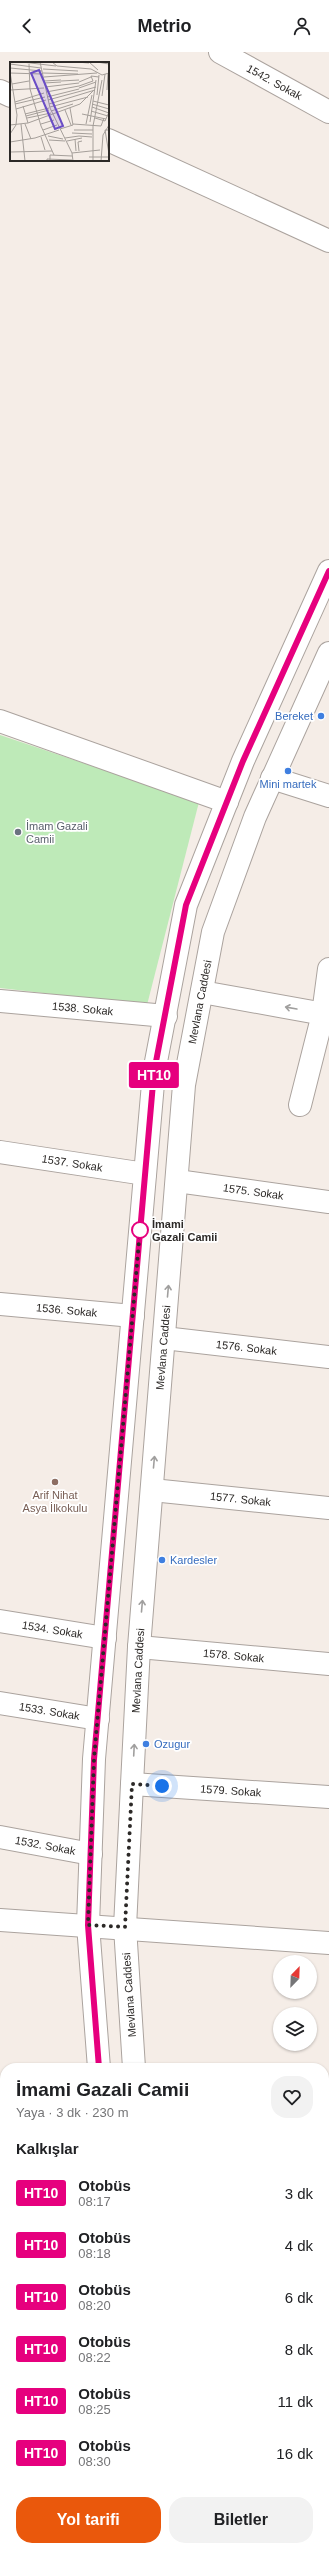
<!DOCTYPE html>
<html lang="tr">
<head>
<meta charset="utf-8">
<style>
  body { margin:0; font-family:Helvetica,sans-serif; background:#f2f2f2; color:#202124; height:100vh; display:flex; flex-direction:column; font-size:15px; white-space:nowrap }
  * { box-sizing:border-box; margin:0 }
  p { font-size:13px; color:#757577 }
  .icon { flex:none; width:22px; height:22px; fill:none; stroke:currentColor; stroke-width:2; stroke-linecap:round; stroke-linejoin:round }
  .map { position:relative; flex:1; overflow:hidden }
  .panel { position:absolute; left:0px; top:2011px; width:329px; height:488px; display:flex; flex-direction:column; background:#fff; border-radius:16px 16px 0 0; box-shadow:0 1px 3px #0004 }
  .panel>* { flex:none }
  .badge { padding:0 8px; border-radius:3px; font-size:14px; line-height:26px }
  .needle { width:26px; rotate:23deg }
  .fabs { position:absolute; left:273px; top:1903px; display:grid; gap:8px }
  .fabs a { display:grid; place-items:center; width:44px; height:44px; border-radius:50%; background:#fff; box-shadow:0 1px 3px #0004; font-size:20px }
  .you { position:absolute; width:20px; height:20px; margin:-10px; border:3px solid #fff; border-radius:50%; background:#1a73e8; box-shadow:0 0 0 6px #1a73e833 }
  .map>.badge { position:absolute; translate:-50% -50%; box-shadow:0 0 0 2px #fff }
  h2 { padding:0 16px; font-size:15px; line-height:36px }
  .round { display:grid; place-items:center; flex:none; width:42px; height:42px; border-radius:16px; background:#f2f2f2 }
  .head { display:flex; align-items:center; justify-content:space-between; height:68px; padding:0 16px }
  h1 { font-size:19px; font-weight:600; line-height:30px }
  .primary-button { display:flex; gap:8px; margin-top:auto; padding:8px 16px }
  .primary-button a { flex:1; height:46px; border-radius:16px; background:#ea580c; color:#fff; font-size:16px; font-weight:600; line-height:46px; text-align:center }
  .primary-button a+a { background:#f2f2f2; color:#202124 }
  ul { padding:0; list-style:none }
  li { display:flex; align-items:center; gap:12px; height:52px; padding:0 16px }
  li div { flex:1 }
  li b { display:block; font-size:15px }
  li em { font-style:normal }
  li .badge { min-width:44px; font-weight:700; text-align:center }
  header { display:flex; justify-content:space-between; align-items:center; height:52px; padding:0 16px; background:#fff; font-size:18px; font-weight:600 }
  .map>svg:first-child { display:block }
</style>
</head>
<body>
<header><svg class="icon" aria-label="back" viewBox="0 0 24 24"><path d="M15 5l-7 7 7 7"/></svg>Metrio<svg class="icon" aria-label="person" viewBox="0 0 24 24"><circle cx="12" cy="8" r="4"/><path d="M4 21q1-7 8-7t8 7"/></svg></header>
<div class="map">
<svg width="329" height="2499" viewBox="0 0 329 2499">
  <rect width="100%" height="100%" fill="#f5ede7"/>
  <path fill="#beeab8" d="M 0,683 L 199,750 L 147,953 L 0,936 Z"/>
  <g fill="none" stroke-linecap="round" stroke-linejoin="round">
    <g stroke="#aba39e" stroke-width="17">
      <path id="lane" d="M 324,2310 L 329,2310"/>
    </g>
    <g stroke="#aba39e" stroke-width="24">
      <g id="street">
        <path id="s1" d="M 220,0 L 329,60"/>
        <path d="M 0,39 L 11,44"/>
        <path d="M 108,88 L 329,189"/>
        <path d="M 0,669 L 227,750"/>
        <path d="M 272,726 L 329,744"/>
        <path d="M 202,940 L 329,963"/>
        <path id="s2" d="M 0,949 L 166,964"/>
        <path d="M 300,1053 L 323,962 L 329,917"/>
        <path id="s3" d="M 0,1100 L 145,1122"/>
        <path id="s4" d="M 177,1129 L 329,1150"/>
        <path id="s5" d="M 0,1252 L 133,1264"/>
        <path id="s6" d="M 164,1286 L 329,1305"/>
        <path id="s7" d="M 152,1438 L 329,1456"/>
        <path id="s8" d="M 0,1569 L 105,1586"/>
        <path id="s9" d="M 139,1595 L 329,1612"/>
        <path id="s10" d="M 0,1651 L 98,1667"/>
        <path id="s11" d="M 132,1732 L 329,1745"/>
        <path id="s12" d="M 0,1785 L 91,1802"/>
        <path d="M 0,1868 L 329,1891"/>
        <path d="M 0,2107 L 5,2107"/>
        <path d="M 0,2338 L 5,2338"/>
      </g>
    </g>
    <g stroke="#aba39e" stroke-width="24">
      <g id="secondary">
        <path d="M 99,2016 L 88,1873 L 94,1707 L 154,1020 L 186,853 L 243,709 L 329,519"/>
        <path id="s13" d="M 134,2016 L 125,1875 L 132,1732 L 139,1595 L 184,1033 L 213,880 L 255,765 L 329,601"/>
        <path d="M 133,2494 L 134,2499"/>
        <path d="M 167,2494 L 167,2499"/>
      </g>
    </g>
    <use href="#lane" stroke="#fff" stroke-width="15"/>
    <use href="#street" stroke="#fff" stroke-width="22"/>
    <use href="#secondary" stroke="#fff" stroke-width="22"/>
  </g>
  <defs><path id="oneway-shaft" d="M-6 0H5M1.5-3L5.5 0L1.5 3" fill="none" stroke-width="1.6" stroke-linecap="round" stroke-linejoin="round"/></defs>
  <g stroke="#a09f9e">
    <use href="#oneway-shaft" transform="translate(291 956) rotate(-170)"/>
    <use href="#oneway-shaft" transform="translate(168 1239) rotate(-85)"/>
    <use href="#oneway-shaft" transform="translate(154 1410) rotate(-85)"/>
    <use href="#oneway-shaft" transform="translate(142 1554) rotate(-85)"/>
    <use href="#oneway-shaft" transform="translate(134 1698) rotate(-87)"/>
  </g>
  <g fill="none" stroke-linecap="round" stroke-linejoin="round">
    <g stroke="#fff" stroke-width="9">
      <path id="line" d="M 99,2016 L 88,1873 L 94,1707 L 154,1020 L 186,853 L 243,709 L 329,519"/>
    </g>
    <use href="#line" stroke="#e6007e" stroke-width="6"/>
    <path stroke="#2c2927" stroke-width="4" stroke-dasharray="0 7.2" d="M 140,1178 L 94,1707 L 88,1873 L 125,1875 L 132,1732 L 162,1734"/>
  </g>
  <g fill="#3f7fe0" stroke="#fff" stroke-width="1.5">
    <circle cx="321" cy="664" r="4"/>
    <circle cx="288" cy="719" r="4"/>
    <circle cx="162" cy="1508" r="4"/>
    <circle cx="146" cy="1692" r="4"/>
  </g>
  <circle fill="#6b7280" stroke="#fff" stroke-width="1.5" cx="18" cy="780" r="4"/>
  <circle fill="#fff" stroke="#e6007e" stroke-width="2" cx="140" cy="1178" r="8"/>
  <circle fill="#8d6e63" stroke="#fff" stroke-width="1.5" cx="55" cy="1430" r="4"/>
  <g text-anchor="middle" stroke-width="3.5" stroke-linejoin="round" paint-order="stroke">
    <g font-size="11" fill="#2c2927" stroke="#fff">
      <text dy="4" stroke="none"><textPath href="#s1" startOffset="62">1542. Sokak</textPath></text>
      <text dy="4" stroke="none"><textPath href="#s13" startOffset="1070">Mevlana Caddesi</textPath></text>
      <text dy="4" stroke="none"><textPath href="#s2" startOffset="83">1538. Sokak</textPath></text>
      <text dy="4" stroke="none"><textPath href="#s3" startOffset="73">1537. Sokak</textPath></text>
      <text dy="4" stroke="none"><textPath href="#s4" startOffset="77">1575. Sokak</textPath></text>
      <text dy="4" stroke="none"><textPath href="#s5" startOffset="67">1536. Sokak</textPath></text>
      <text dy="4" stroke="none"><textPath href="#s6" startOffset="83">1576. Sokak</textPath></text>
      <text dy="4" stroke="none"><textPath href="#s13" startOffset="722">Mevlana Caddesi</textPath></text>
      <text dy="4" stroke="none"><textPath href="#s7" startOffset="89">1577. Sokak</textPath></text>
      <text dy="4" stroke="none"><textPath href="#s8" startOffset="53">1534. Sokak</textPath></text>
      <text dy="4" stroke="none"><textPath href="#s9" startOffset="95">1578. Sokak</textPath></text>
      <text dy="4" stroke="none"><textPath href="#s13" startOffset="398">Mevlana Caddesi</textPath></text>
      <text dy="4" stroke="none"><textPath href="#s10" startOffset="50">1533. Sokak</textPath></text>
      <text dy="4" stroke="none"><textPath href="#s11" startOffset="99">1579. Sokak</textPath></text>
      <text dy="4" stroke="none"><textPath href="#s12" startOffset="46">1532. Sokak</textPath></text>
      <text transform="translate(129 1943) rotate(-94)" y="4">Mevlana Caddesi</text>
    </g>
    <g font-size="11" fill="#366cbe" stroke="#fff" text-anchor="start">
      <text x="313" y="668" text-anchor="end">Bereket</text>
      <text x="288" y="736" text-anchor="middle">Mini martek</text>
      <text x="170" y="1512">Kardesler</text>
      <text x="154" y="1696">Ozugur</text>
    </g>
    <g font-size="11" fill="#5b616d" stroke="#fff" text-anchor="start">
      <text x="26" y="778">İmam Gazali<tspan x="26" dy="13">Camii</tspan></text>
    </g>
    <g font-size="11" font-weight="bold" fill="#2c2927" stroke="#fff" text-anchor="start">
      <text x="152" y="1176">İmami<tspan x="152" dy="13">Gazali Camii</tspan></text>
    </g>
    <g font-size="11" fill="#785e54" stroke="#fff">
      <text x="55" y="1447">Arif Nihat<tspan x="55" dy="13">Asya İlkokulu</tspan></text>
    </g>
  </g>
  <g transform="translate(10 10)">
    <rect width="99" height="99" fill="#f5ede7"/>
    <path fill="none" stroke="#a59f9a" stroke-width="1" d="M 12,0 L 46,4M 30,0 L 40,46 L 62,91 L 63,99M 42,0 L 47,4 L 81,7 L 92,13 L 99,11M 66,0 L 79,1M 79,0 L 88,8M 87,0 L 99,2M 0,2 L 31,6M 19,2 L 20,27 L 31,64 L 44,93M 0,6 L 32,9M 33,7 L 68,9M 0,10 L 7,53 L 6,63 L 0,72M 0,11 L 32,12M 33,11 L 68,12M 34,15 L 87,11M 34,19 L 51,18M 51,19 L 69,18M 69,20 L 81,15M 34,21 L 51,20M 2,22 L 19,19M 35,25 L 69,21M 69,26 L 86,20M 0,28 L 34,26M 97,28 L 98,11M 36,30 L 69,24 L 83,19 L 81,14 L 89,15M 87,33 L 89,13M 92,34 L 95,12M 37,35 L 69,27M 38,38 L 86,25M 83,39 L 99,43M 5,40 L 34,31M 5,42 L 35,35M 39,42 L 85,28M 82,42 L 99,47M 13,44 L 18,61M 40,45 L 78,35M 82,45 L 99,51M 6,47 L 36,38M 55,48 L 61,63M 41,49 L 63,42M 81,49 L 98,54M 15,52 L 39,46M 72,52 L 96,57M 16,54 L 39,48M 17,56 L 41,51M 85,56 L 95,59 L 99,50M 80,60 L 86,18M 11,62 L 15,99M 15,62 L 21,77M 31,62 L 44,58M 63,62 L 91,64 L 94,56M 76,62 L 82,33M 0,63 L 18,61 L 70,42 L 83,29M 50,67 L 63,63 L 60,46M 33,68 L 47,63M 64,68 L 83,68M 99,68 L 95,68 L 99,92M 62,71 L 82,72M 38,74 L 53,77M 31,75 L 35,88M 55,76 L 69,74 L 82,75M 65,77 L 66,89M 39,78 L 55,79M 57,79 L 72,76M 0,80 L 25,76 L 49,68M 69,89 L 68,80 L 72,79M 0,90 L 42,89M 62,91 L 90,88M 79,95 L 99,95M 37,99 L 37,97 L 62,98M 40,99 L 40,93 L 62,94M 83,99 L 83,64 L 92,18M 91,99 L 93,73 L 99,63"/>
    <path fill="#6a4dc6" fill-opacity="0.15" stroke="#6a4dc6" stroke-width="2" d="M 29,8 L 53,64 L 45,67 L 21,11 Z"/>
    <rect width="99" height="99" fill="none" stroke="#2c2927" stroke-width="2"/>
  </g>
</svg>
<div class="fabs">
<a><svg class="needle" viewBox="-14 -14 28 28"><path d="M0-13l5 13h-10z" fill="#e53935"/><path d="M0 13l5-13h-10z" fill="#757577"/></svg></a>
<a><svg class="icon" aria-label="layers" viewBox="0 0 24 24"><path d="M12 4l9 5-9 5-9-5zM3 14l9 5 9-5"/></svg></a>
</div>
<div class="you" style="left:162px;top:1734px"></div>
<b class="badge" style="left:154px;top:1023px;background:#e6007e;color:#fff">HT10</b>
<section class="panel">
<div class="head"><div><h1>İmami Gazali Camii</h1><p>Yaya · 3 dk · 230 m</p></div><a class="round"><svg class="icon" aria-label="heart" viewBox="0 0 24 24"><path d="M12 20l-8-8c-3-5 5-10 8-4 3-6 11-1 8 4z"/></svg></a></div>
<h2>Kalkışlar</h2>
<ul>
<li><span class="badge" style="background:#e6007e;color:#fff">HT10</span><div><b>Otobüs</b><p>08:17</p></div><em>3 dk</em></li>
<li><span class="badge" style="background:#e6007e;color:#fff">HT10</span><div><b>Otobüs</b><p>08:18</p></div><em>4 dk</em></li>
<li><span class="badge" style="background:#e6007e;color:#fff">HT10</span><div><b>Otobüs</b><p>08:20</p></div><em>6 dk</em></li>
<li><span class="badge" style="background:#e6007e;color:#fff">HT10</span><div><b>Otobüs</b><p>08:22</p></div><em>8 dk</em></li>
<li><span class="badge" style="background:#e6007e;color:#fff">HT10</span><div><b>Otobüs</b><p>08:25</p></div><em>11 dk</em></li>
<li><span class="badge" style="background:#e6007e;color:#fff">HT10</span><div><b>Otobüs</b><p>08:30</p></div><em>16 dk</em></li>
</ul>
<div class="primary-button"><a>Yol tarifi</a><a>Biletler</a></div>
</section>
</div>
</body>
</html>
